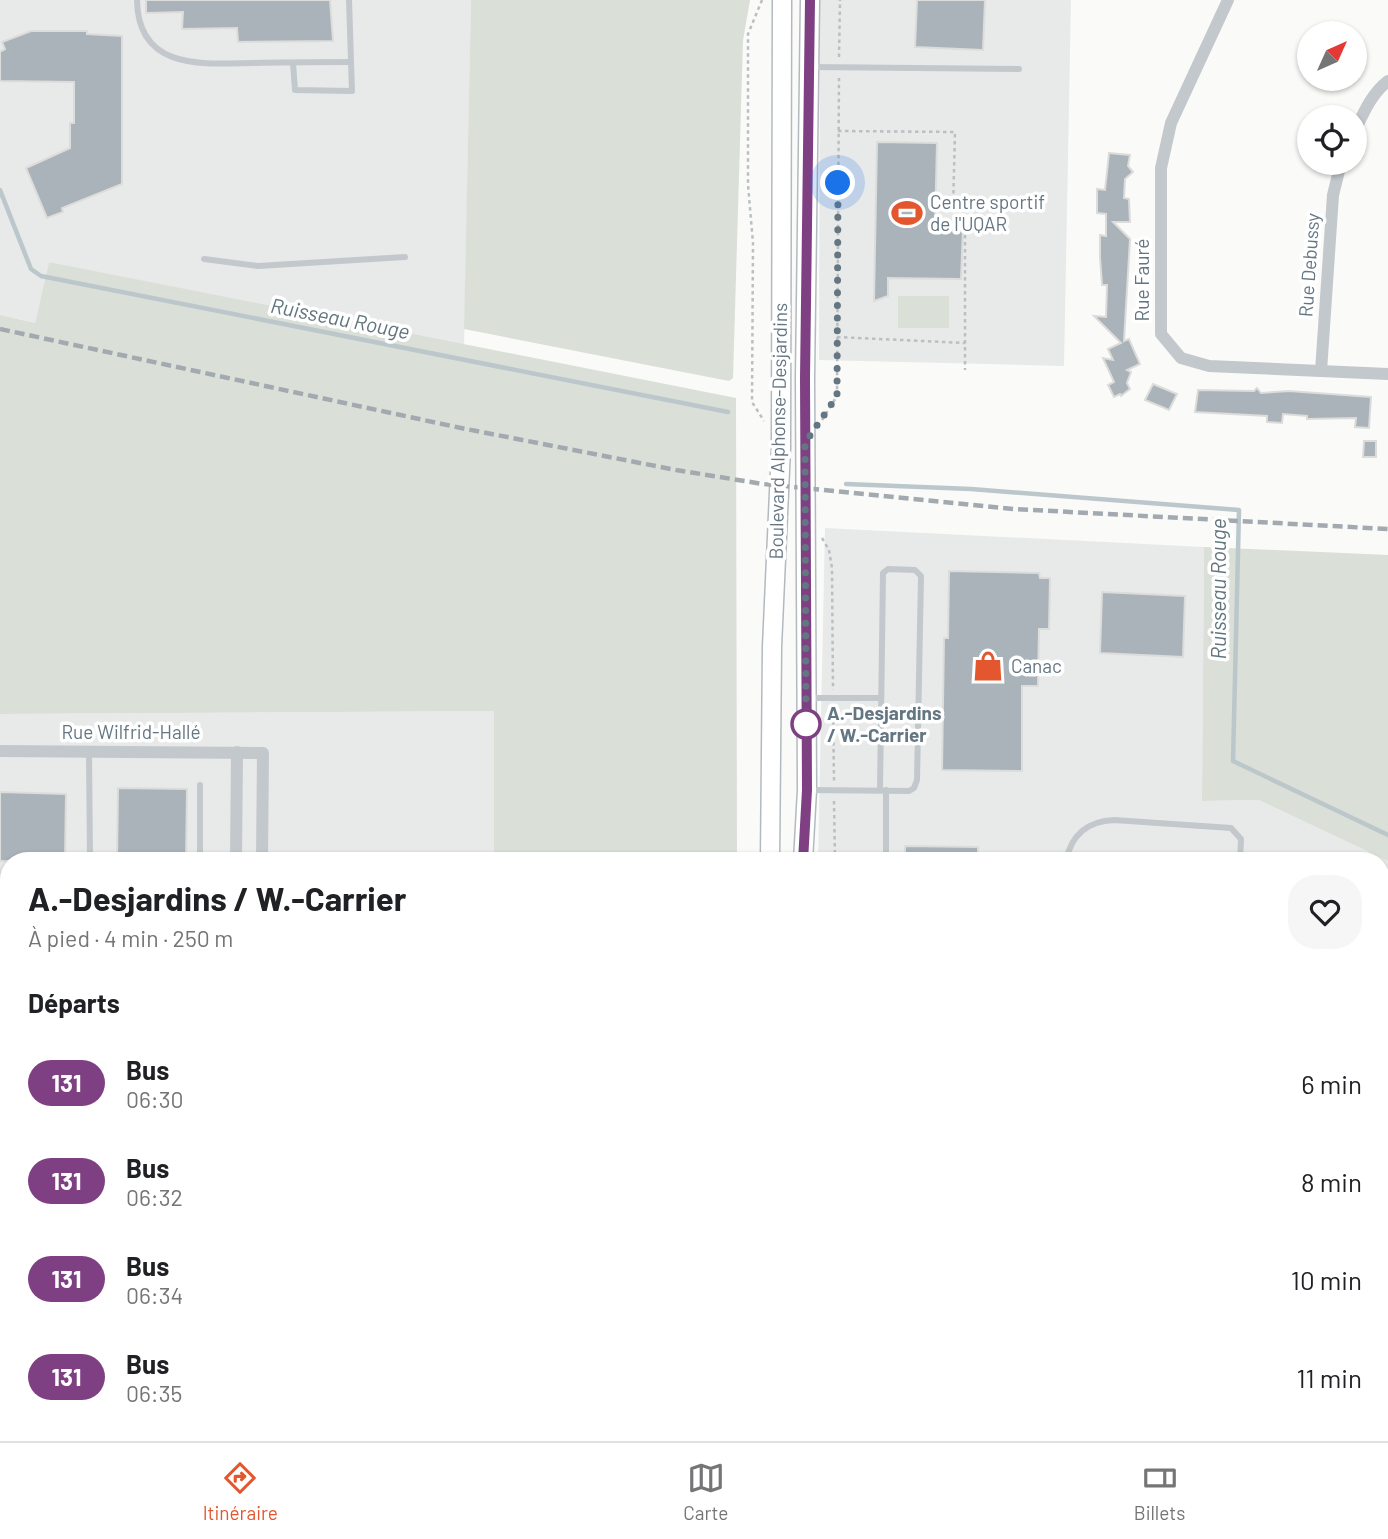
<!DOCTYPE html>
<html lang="fr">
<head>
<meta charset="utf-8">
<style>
  body { margin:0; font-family:Barlow,sans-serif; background:#f6f6f6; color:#202124; height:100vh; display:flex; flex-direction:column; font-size:26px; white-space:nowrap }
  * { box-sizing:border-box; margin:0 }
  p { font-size:23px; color:#757577 }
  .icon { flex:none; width:38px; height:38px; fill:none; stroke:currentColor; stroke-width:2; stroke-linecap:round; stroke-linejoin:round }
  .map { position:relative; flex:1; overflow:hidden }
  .drawer { position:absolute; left:0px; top:852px; width:1390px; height:590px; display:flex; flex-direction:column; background:#fff; border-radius:28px 28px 0 0; box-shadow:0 2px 5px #0004 }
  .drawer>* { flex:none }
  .badge { padding:0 14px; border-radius:23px; font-size:24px; line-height:46px }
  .needle { width:46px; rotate:45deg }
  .tools { position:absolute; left:1297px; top:21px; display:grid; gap:14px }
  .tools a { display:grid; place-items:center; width:70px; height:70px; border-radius:50%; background:#fff; box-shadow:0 2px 5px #0004; font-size:35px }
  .you { position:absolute; width:35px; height:35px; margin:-18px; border:5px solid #fff; border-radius:50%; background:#1a73e8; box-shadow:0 0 0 10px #1a73e833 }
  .map>.badge { position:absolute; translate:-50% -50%; box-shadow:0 0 0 4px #fff }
  h2 { padding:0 28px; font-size:26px; line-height:63px }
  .round { display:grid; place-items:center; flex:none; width:74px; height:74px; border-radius:28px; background:#f6f6f6 }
  .headline { display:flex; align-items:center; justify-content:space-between; height:119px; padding:0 28px }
  h1 { font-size:33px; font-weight:700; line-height:52px }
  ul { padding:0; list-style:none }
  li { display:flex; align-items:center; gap:21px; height:98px; padding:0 28px }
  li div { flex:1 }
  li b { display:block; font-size:26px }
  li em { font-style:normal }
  li .badge { min-width:77px; font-weight:700; text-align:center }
  .menu { display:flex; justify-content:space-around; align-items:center; height:98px; border-top:2px solid #e0e0e0; background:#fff; font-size:19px; color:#757577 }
  .menu a { display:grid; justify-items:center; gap:4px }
  .menu .selected { color:#e4572e }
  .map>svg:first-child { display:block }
</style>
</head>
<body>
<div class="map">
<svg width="1388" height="1441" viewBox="0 0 1388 1441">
  <rect width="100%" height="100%" fill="#fafaf8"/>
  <g fill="#e8e9e9">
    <path d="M 0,0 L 471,0 L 464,346 L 49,262 L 35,323 L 0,315 Z"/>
    <path d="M 820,0 L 1071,0 L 1064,366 L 819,360 Z"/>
    <path d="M 825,528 L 1204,547 L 1202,801 L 1259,800 L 1388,861 L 1388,1441 L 1068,1441 L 1036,1433 L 1381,1433 L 1381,861 L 818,861 Z"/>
    <path d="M 494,711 L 494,861 L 9,861 L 9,991 L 0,991 L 0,714 Z"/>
  </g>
  <g fill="#dadfd7">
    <path d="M 471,0 L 750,0 L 743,40 L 733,378 L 729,381 L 464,329 Z"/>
    <path d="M 49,262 L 736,398 L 737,861 L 494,861 L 494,711 L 0,714 L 0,315 L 35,323 Z"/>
    <rect x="898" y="296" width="51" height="32"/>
    <path d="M 1204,547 L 1388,555 L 1388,861 L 1259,800 L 1202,801 Z"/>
    <path d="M 0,1065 L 9,1065 L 9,1433 L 45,1433 L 0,1437 Z"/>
    <path d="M 689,1433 L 866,1433 L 876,1441 L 678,1441 Z"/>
  </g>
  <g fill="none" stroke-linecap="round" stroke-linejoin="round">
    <g stroke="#bbc7cb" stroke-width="4.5">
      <path d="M 0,190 L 31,269 L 41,276 L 728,412"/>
      <path d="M 846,484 L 971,489 L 1239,510 L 1233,761 L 1388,835"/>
    </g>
  </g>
  <g fill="#aab3b9" stroke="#dcdcda" stroke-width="2">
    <path d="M 146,0 L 330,0 L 333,41 L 238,42 L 237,28 L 182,29 L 183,12 L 146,13 Z"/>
    <path d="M 917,0 L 985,0 L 983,50 L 915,47 Z"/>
    <path d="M 31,31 L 87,31 L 87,34 L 122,36 L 122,184 L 62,208 L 63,212 L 47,218 L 26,168 L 70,148 L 70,123 L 74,123 L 74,82 L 0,81 L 0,52 L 5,49 L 2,42 Z"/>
    <path d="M 877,142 L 937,143 L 935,226 L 963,228 L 961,279 L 888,278 L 888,296 L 874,301 Z"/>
    <path d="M 1109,153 L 1130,155 L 1128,166 L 1133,172 L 1125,179 L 1124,198 L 1129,199 L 1130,222 L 1113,222 L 1130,239 L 1124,341 L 1129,339 L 1140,364 L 1127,370 L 1131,372 L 1127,383 L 1130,389 L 1121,396 L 1120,394 L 1114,397 L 1108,385 L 1114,382 L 1103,358 L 1113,360 L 1108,349 L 1121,343 L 1094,316 L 1106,317 L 1107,285 L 1102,285 L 1100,258 L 1100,235 L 1106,236 L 1106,214 L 1097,213 L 1097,189 L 1105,190 Z"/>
    <path d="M 1153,384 L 1177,394 L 1169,410 L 1145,400 Z"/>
    <path d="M 1257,388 L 1261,393 L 1289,391 L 1371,397 L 1369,428 L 1355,427 L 1356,418 L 1307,419 L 1307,416 L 1283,414 L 1282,423 L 1267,422 L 1267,416 L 1195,412 L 1198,390 L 1254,391 Z"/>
    <path d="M 1364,441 L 1376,441 L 1376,457 L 1363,457 Z"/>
    <path d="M 949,571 L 1039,573 L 1040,578 L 1050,578 L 1049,629 L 1039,629 L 1038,686 L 1022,686 L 1022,771 L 942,770 L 944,638 L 948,638 Z"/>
    <path d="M 1102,592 L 1185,596 L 1183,657 L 1100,653 Z"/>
    <path d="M 118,788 L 187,789 L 186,861 L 117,861 Z"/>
    <path d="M 0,792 L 66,794 L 65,861 L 0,861 Z"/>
    <path d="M 905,846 L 978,847 L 978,861 L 905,861 Z"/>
  </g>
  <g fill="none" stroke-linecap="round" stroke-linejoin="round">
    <g stroke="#b3babf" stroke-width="21">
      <g id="secondary">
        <path d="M 770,861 L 772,647 L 781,448 L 782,0"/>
        <path d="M 803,861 L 807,790 L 805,378 L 810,0"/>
        <path d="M 0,1012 L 9,1012"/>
        <path d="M 1381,1096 L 1388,1099"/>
      </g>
    </g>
    <g stroke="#b4b9bd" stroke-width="24">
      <g id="highway">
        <path d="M 0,1026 L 9,1026"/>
        <path d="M 886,1433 L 899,1441"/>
        <path d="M 117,1441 L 130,1433"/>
        <path d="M 648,1441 L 663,1433"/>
      </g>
    </g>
    <g stroke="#bbbfc2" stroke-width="2.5" stroke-dasharray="3.5 3.5" stroke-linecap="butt">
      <path d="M 762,0 L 748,34 L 748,185 L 753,243 L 752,402 L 764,421"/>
      <path d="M 839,57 L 840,0"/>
      <path d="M 838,131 L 955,132 L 953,209 L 965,210 L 965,370"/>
      <path d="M 837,337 L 965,343"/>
      <path d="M 822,420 L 837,396 L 839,78"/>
      <path d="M 822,538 L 829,550 L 832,568 L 833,690"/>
      <path d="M 833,707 L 834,781"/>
      <path d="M 834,801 L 835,861"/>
    </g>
    <g stroke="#c3c8cc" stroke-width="6">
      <path d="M 137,0 C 138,71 203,64 254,63 C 287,62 319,62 351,62"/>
      <path d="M 293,63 L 295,90 L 352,91 L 349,0"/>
      <path d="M 811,67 L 1019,69"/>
      <path d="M 204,259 L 258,266 L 405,257"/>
      <path d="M 809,698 L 880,698"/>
      <path d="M 89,751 L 90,861"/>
      <path d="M 808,790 L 909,791 L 914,788 L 917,780 L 921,576 L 915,570 L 888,569 L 883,573 L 880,790"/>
      <path d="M 886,790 L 886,861"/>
      <path d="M 200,857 L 236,858"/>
      <path d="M 200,861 L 200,785"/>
      <path d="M 1066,861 C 1071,835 1088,821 1114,820 L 1231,828 L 1241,839 L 1240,861"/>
      <path d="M 1381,890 L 1388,894"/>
      <path d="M 0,953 L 9,953"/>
      <path d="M 1381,1051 L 1383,1046"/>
      <path d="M 1381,1145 L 1388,1148"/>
      <path d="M 1381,1314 L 1388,1314"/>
      <path d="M 1381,1417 L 1388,1418"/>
    </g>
    <g stroke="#c3c8cc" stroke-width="12">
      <path d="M 1228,0 L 1171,123 L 1161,168 L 1161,334 L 1181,358 L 1209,366 L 1388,374"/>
      <path d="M 1354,133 C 1363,114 1371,94 1388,81"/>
      <path d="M 1321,371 L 1333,195 L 1341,163"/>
      <path d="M 0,751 L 263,753 L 262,861"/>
      <path d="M 236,861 L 237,752"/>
    </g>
    <use href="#secondary" stroke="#fff" stroke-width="18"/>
    <use href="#highway" stroke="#fff" stroke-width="21"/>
    <path stroke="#a2aab0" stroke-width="4.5" stroke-dasharray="10 5" stroke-linecap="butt" d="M 0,329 L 461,428 L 676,470 L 763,484 L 1014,509 L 1388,529"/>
  </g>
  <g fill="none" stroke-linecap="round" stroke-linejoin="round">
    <g stroke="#fff" stroke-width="16">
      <path id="line" d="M 803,861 L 807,790 L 805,378 L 810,0"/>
    </g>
    <use href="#line" stroke="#7e4082" stroke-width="10"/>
    <path stroke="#657683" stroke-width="7" stroke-dasharray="0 12.6" d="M 806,724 L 805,443 L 837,396 L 838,183"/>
  </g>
  <defs>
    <g id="stadium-bare" transform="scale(2.415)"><path d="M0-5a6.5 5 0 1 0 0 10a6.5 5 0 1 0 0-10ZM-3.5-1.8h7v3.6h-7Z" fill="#e4572e" stroke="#fff" stroke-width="2.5" paint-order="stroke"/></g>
    <g id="shop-bare" transform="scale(2.415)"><path d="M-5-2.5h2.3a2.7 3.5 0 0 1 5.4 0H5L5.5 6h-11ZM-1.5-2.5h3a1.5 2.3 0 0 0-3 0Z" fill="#e4572e" stroke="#fff" stroke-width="2.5" paint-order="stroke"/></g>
  </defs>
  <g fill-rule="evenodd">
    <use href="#stadium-bare" x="907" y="213"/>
    <use href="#shop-bare" x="988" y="666"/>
  </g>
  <circle fill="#fff" stroke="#7e4082" stroke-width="3.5" cx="806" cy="724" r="14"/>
  <g text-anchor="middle" stroke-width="7" stroke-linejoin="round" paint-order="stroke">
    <g font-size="19" fill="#657683" stroke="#fff" text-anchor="start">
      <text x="930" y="209">Centre sportif<tspan x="930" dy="22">de l'UQAR</tspan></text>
      <text x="1011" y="673">Canac</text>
    </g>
    <g font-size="19" fill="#657683" stroke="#fff">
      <text transform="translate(1309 265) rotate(-86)" y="7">Rue Debussy</text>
      <text transform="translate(1142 280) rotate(-90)" y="7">Rue Fauré</text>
      <text transform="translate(778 431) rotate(-89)" y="7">Boulevard Alphonse-Desjardins</text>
      <text x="131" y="739">Rue Wilfrid-Hallé</text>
    </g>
    <g font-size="19" font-weight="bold" fill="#657683" stroke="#fff" text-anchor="start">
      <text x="827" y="720">A.-Desjardins<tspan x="827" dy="22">/ W.-Carrier</tspan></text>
    </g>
    <g font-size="21" font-style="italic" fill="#60757c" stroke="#fff">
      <text transform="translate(340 319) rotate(11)" y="7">Ruisseau Rouge</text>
      <text transform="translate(1219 589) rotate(-90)" y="7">Ruisseau Rouge</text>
    </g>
  </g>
</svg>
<div class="tools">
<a><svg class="needle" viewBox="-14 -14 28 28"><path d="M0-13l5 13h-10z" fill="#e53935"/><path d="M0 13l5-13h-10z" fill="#757577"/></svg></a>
<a><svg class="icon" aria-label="locate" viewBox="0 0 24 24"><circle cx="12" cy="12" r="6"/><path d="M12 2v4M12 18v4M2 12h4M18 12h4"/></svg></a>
</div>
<div class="you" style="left:838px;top:183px"></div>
<section class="drawer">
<div class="headline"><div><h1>A.-Desjardins / W.-Carrier</h1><p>À pied · 4 min · 250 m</p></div><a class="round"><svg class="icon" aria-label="heart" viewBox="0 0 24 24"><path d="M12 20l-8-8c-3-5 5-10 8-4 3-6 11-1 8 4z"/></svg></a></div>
<h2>Départs</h2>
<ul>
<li><span class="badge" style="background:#7e4082;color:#fff">131</span><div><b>Bus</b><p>06:30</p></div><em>6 min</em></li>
<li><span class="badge" style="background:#7e4082;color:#fff">131</span><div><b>Bus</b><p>06:32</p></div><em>8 min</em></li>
<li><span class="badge" style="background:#7e4082;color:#fff">131</span><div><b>Bus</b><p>06:34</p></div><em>10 min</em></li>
<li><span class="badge" style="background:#7e4082;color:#fff">131</span><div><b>Bus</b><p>06:35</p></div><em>11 min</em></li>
</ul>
</section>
</div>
<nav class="menu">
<a class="selected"><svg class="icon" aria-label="directions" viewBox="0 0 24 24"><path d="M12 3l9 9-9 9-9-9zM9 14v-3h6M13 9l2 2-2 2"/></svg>Itinéraire</a>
<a><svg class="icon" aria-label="map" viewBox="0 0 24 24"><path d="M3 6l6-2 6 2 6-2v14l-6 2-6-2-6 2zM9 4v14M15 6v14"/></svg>Carte</a>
<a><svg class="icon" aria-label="tickets" viewBox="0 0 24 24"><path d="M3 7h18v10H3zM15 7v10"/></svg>Billets</a>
</nav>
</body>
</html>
